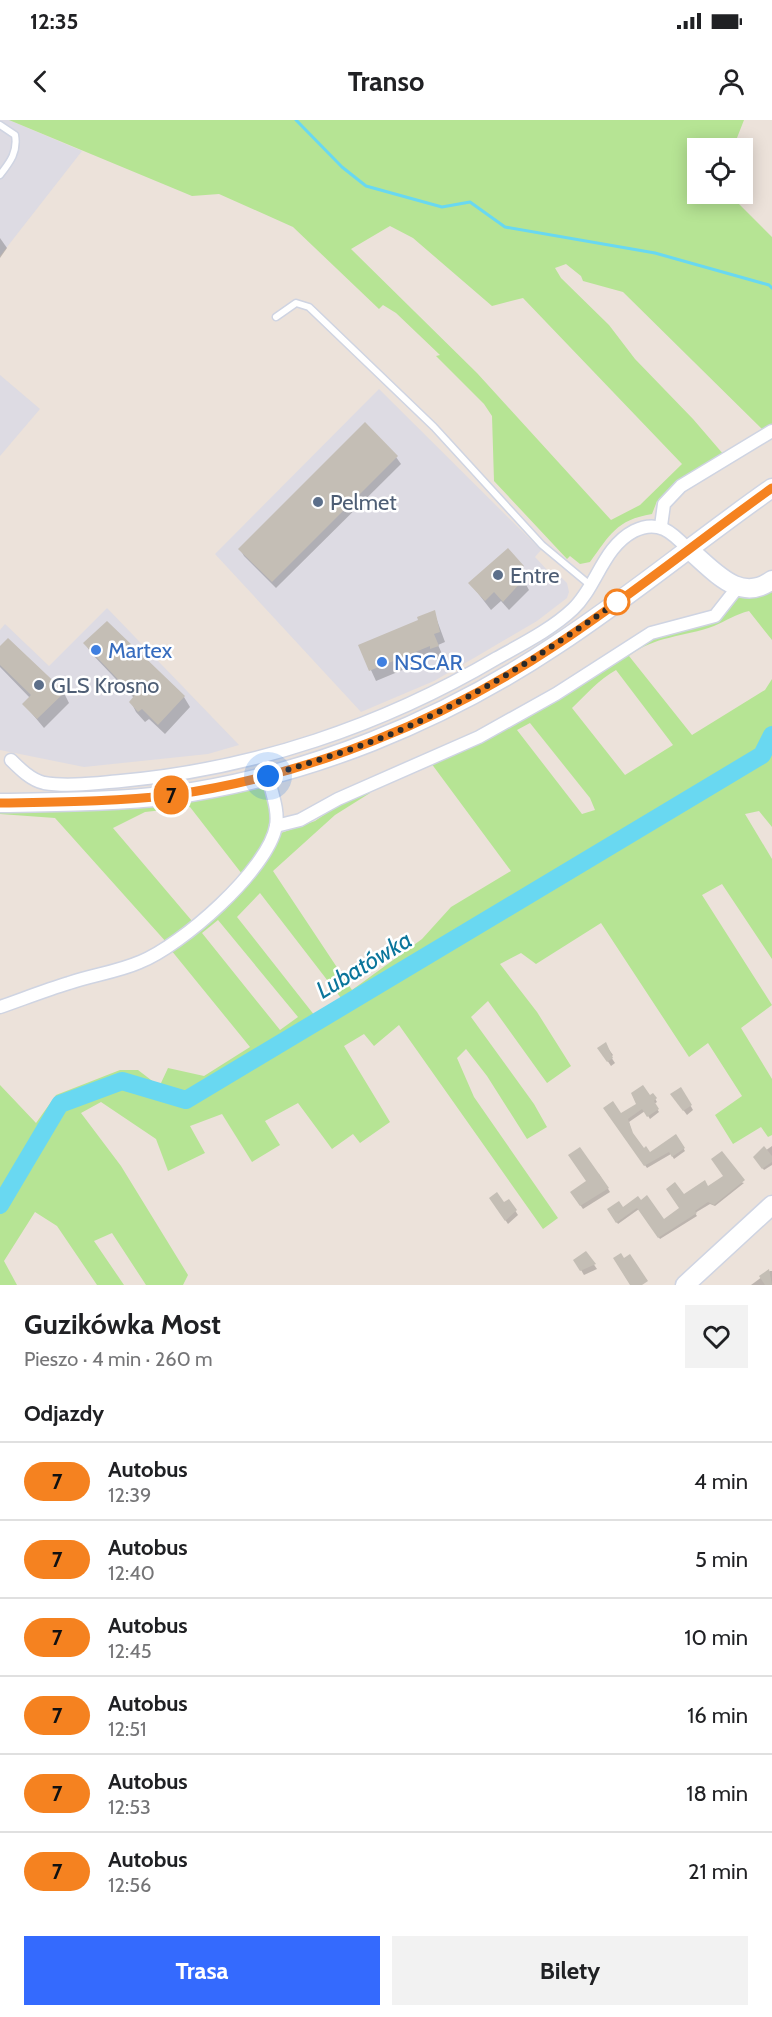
<!DOCTYPE html>
<html lang="pl">
<head>
<meta charset="utf-8">
<style>
  body { margin:0; font-family:Cabin,sans-serif; background:#f2f2f2; color:#202124; height:100vh; display:flex; flex-direction:column; font-size:22px; white-space:nowrap }
  * { box-sizing:border-box; margin:0 }
  p { font-size:20px; color:#757577 }
  .icon { flex:none; width:33px; height:33px; fill:none; stroke:currentColor; stroke-width:2; stroke-linecap:round; stroke-linejoin:round }
  .map { position:relative; height:1165px; overflow:hidden }
  .side { display:flex; flex-direction:column; background:#fff; flex:1 }
  .side>* { flex:none }
  .badge { padding:0 12px; border-radius:20px; font-size:21px; line-height:39px }
  .tools { position:absolute; left:687px; top:18px; display:grid; gap:12px }
  .tools a { display:grid; place-items:center; width:66px; height:66px; border-radius:0px; background:#fff; box-shadow:0 3px 15px #0003; font-size:30px }
  .you { position:absolute; width:30px; height:30px; margin:-15px; border:4px solid #fff; border-radius:50%; background:#1a73e8; box-shadow:0 0 0 9px #1a73e833 }
  .map>.badge { position:absolute; translate:-50% -50%; box-shadow:0 0 0 3px #fff }
  h2 { padding:0 24px; font-size:22px; line-height:54px }
  .round { display:grid; place-items:center; flex:none; width:63px; height:63px; border-radius:0px; background:#f2f2f2 }
  .overview { display:flex; align-items:center; justify-content:space-between; height:102px; padding:0 24px }
  h1 { font-size:28px; font-weight:700; line-height:45px }
  .cta { display:flex; gap:12px; margin-top:auto; padding:12px 24px }
  .cta a { flex:1; height:69px; border-radius:0px; background:#346afe; color:#fff; font-size:24px; font-weight:700; line-height:69px; text-align:center }
  .cta a+a { background:#f2f2f2; color:#202124 }
  ul { padding:0; list-style:none }
  li { display:flex; align-items:center; gap:18px; height:78px; padding:0 24px; border-top:2px solid #e0e0e0 }
  li div { flex:1 }
  li b { display:block; font-size:22px }
  li em { font-style:normal }
  li .badge { min-width:66px; font-weight:700; text-align:center }
  .status { display:flex; justify-content:space-between; align-items:center; height:42px; padding:0 30px; background:#fff; direction:ltr }
  .status svg { height:16px; fill:currentColor }
  header { display:flex; justify-content:space-between; align-items:center; height:78px; padding:0 24px; background:#fff; font-size:27px; font-weight:700 }
  .map>svg:first-child { display:block }
</style>
</head>
<body>
<div class="status"><b>12:35</b><svg viewBox="0 0 49 12"><path d="M0 12V9h3v3zM5 12V6h3v6zM10 12V3h3v9zM15 12V0h3v12zM26 1h20v11H26zM47 4h2v5h-2z"/></svg></div>
<header><svg class="icon" aria-label="back" viewBox="0 0 24 24"><path d="M15 5l-7 7 7 7"/></svg>Transo<svg class="icon" aria-label="person" viewBox="0 0 24 24"><circle cx="12" cy="8" r="4"/><path d="M4 21q1-7 8-7t8 7"/></svg></header>
<div class="map">
<svg width="772" height="1165" viewBox="0 0 772 1165">
  <rect width="100%" height="100%" fill="#ece2da"/>
  <g fill="#dddbe3">
    <path d="M 0,0 L 9,0 L 82,31 L 0,136 Z"/>
    <path d="M 0,255 L 40,289 L 0,336 Z"/>
    <path d="M 379,269 L 541,430 L 535,437 L 550,453 L 554,450 L 567,463 L 569,472 L 567,478 L 537,501 L 474,538 L 434,561 L 361,592 L 215,434 Z"/>
    <path d="M 107,488 L 239,625 L 208,634 L 84,647 L 0,630 L 0,510 L 5,504 L 49,546 Z"/>
  </g>
  <g fill="#b6e494" fill-rule="evenodd">
    <path d="M 9,0 L 744,0 L 733,28 L 698,28 L 698,74 L 729,74 L 772,117 L 772,305 L 764,311 L 623,172 L 583,161 L 581,156 L 566,144 L 555,148 L 561,158 L 609,205 L 635,239 L 693,299 L 724,335 L 662,382 L 657,381 L 652,394 C 616,400 610,415 590,442 L 580,444 L 570,436 L 567,439 L 494,361 L 492,296 L 484,284 L 436,236 L 440,235 L 396,193 L 383,185 L 379,189 L 293,107 L 219,74 L 192,76 ZM 390,106 L 413,118 L 492,186 L 523,178 L 682,344 L 640,385 L 611,400 L 477,253 L 351,129 Z"/>
    <path d="M 772,471 L 772,520 L 749,491 C 736,494 726,501 714,506 C 684,517 654,516 629,536 L 692,615 L 765,570 L 772,559 L 772,707 L 759,691 L 745,694 L 772,739 L 772,839 L 722,764 L 702,775 L 772,885 L 741,908 L 772,959 L 772,1015 L 768,1017 L 761,1007 L 733,1024 L 715,995 L 742,976 L 708,923 L 689,937 L 601,803 L 536,844 L 521,833 L 500,844 L 537,892 L 571,946 L 547,963 L 488,881 L 471,897 L 534,984 L 547,1007 L 527,1019 L 487,956 L 466,929 L 457,938 L 474,977 L 558,1098 L 543,1109 L 399,905 L 374,926 L 364,914 L 344,926 L 390,1002 L 360,1023 L 353,1014 L 332,1029 L 298,983 L 265,1001 L 280,1025 L 252,1042 L 222,994 L 190,1006 L 205,1033 L 168,1051 L 156,1019 L 101,982 L 81,993 L 121,1046 L 188,1155 L 183,1165 L 146,1165 L 112,1113 L 94,1121 L 124,1165 L 97,1165 L 57,1106 L 35,1092 L 4,1141 L 17,1165 L 0,1165 L 0,965 L 36,1003 L 56,975 L 120,950 L 138,950 L 155,963 L 161,963 L 168,948 L 204,956 L 250,927 L 171,830 C 207,797 263,758 281,713 L 315,701 L 349,678 L 368,670 L 370,673 L 335,695 L 273,751 L 352,870 L 422,819 L 451,787 L 511,751 L 431,643 L 649,518 L 693,506 L 740,476 L 758,476 ZM 616,550 L 673,625 L 625,655 L 572,588 C 587,574 598,560 616,550 ZM 530,603 L 590,678 L 595,690 L 582,694 L 517,610 ZM 260,773 L 341,878 L 315,896 L 237,797 ZM 218,800 L 298,897 L 280,910 L 202,813 Z"/>
    <path d="M 261,664 C 287,701 259,727 242,754 L 190,687 L 145,692 L 113,708 L 192,801 L 167,823 L 55,698 L 0,694 L 0,688 Z"/>
  </g>
  <g fill="#0003">
    <path d="M 0,118 L 7,128 L 0,138 Z"/>
    <path d="M 396,337 L 401,344 L 276,468 L 244,436 L 240,429 Z"/>
    <path d="M 522,446 L 528,456 L 524,461 L 529,470 L 509,490 L 501,481 L 491,490 L 470,463 Z"/>
    <path d="M 434,492 L 445,522 L 438,525 L 443,536 L 437,539 L 436,536 L 376,561 L 360,526 L 420,501 Z"/>
    <path d="M 85,523 L 184,577 L 190,587 L 165,614 L 149,599 L 145,602 L 136,592 L 131,582 L 134,578 L 91,533 Z"/>
    <path d="M 0,529 L 64,573 L 69,583 L 44,608 L 24,584 L 30,578 L 0,547 Z"/>
    <path d="M 605,924 L 613,935 L 611,937 L 615,943 L 611,946 L 599,928 Z"/>
    <path d="M 681,969 L 693,990 L 687,995 L 675,979 Z"/>
    <path d="M 653,975 L 657,982 L 654,984 L 659,992 L 650,999 L 645,991 L 629,1002 L 633,1016 L 643,1030 L 650,1034 L 676,1016 L 685,1031 L 674,1039 L 671,1034 L 647,1048 L 607,991 L 621,995 Z"/>
    <path d="M 772,1026 L 772,1045 L 764,1050 L 755,1038 Z"/>
    <path d="M 599,1054 L 610,1072 L 583,1089 L 574,1076 Z"/>
    <path d="M 724,1057 L 744,1063 L 715,1086 L 710,1084 L 695,1093 L 697,1096 L 660,1119 L 639,1089 L 618,1104 L 609,1090 L 623,1089 L 638,1078 L 664,1101 L 681,1089 L 684,1076 L 708,1068 Z"/>
    <path d="M 509,1081 L 518,1095 L 508,1104 L 494,1083 L 504,1084 Z"/>
    <path d="M 586,1133 L 597,1149 L 584,1155 L 575,1140 Z"/>
    <path d="M 770,1151 L 772,1151 L 772,1165 L 751,1165 Z"/>
  </g>
  <g fill="none" stroke-linecap="round" stroke-linejoin="round">
    <path stroke="#69d8f1" stroke-width="3" d="M 296,0 L 342,47 L 366,66 L 442,87 L 470,82 L 505,107 L 655,133 L 769,165 L 772,168"/>
    <path stroke="#69d8f1" stroke-width="18" d="M 0,1085 L 60,984 L 122,961 L 186,980 L 762,635 L 772,615"/>
  </g>
  <g fill="#c4beb5">
    <path d="M 365,302 L 398,336 L 272,462 L 238,429 Z"/>
    <path d="M 508,428 L 524,446 L 517,451 L 524,459 L 503,482 L 494,472 L 485,481 L 468,463 Z"/>
    <path d="M 435,490 L 440,512 L 434,514 L 439,526 L 430,529 L 430,526 L 369,551 L 358,525 L 418,500 L 417,497 Z"/>
    <path d="M 107,501 L 185,576 L 158,605 L 142,589 L 138,592 L 129,582 L 134,576 L 83,523 Z"/>
    <path d="M 8,518 L 65,572 L 37,599 L 22,584 L 31,575 L 0,545 L 0,526 Z"/>
    <path d="M 606,922 L 613,938 L 607,942 L 597,928 Z"/>
    <path d="M 643,965 L 650,975 L 653,973 L 657,978 L 654,981 L 659,989 L 647,997 L 642,989 L 628,999 L 633,1013 L 644,1028 L 646,1026 L 650,1032 L 676,1014 L 685,1028 L 672,1037 L 669,1032 L 644,1046 L 603,988 L 613,981 L 621,993 L 636,984 L 631,973 Z"/>
    <path d="M 681,967 L 692,985 L 683,991 L 670,974 Z"/>
    <path d="M 764,1026 L 772,1036 L 772,1042 L 762,1049 L 753,1037 Z"/>
    <path d="M 580,1027 L 609,1068 L 580,1086 L 570,1072 L 586,1061 L 568,1035 Z"/>
    <path d="M 722,1031 L 745,1060 L 714,1085 L 708,1082 L 695,1091 L 697,1093 L 658,1118 L 637,1088 L 616,1103 L 607,1089 L 619,1081 L 623,1087 L 638,1076 L 641,1080 L 647,1075 L 664,1099 L 679,1088 L 666,1069 L 675,1062 L 684,1074 L 705,1060 L 708,1066 L 723,1056 L 711,1039 Z"/>
    <path d="M 497,1072 L 504,1082 L 509,1079 L 517,1090 L 505,1101 L 489,1078 Z"/>
    <path d="M 586,1131 L 596,1144 L 580,1151 L 573,1140 Z"/>
    <path d="M 621,1133 L 624,1138 L 630,1134 L 648,1161 L 642,1165 L 630,1165 L 613,1138 Z"/>
    <path d="M 769,1149 L 772,1165 L 765,1165 L 759,1156 Z"/>
  </g>
  <g fill="none" stroke-linecap="round" stroke-linejoin="round">
    <g stroke="#cfd4e2" stroke-width="9">
      <g id="lane">
        <path d="M 0,5 L 15,15 C 18,32 10,42 0,55"/>
        <path d="M 276,197 L 296,183 L 309,187 L 434,307 L 542,425 L 590,465"/>
      </g>
    </g>
    <g stroke="#cfd4e2" stroke-width="15">
      <g id="street">
        <path d="M 661,406 L 664,384 L 681,366 L 772,311"/>
        <path d="M 11,640 C 20,649 31,660 44,663 C 68,667 97,663 121,661 C 254,649 382,606 497,538 C 522,524 552,509 573,489 C 597,466 603,427 634,411 C 658,399 672,412 688,429"/>
        <path d="M 276,706 L 300,700 L 338,679 L 479,617 L 556,574 L 651,513 L 715,496 L 737,468"/>
        <path d="M 0,887 C 23,879 46,870 69,863 C 92,855 117,852 140,842 C 181,826 268,750 276,706 C 279,690 271,671 268,656"/>
      </g>
    </g>
    <g stroke="#cfd4e2" stroke-width="21">
      <g id="secondary">
        <path d="M 688,429 C 712,448 739,485 772,460"/>
        <path d="M 0,683 C 57,682 115,682 172,675 C 308,656 442,601 556,525 C 631,476 699,419 772,368"/>
        <path d="M 685,1165 L 772,1085"/>
      </g>
    </g>
    <use href="#lane" stroke="#fff" stroke-width="6"/>
    <use href="#street" stroke="#fff" stroke-width="12"/>
    <use href="#secondary" stroke="#fff" stroke-width="18"/>
  </g>
  <g fill="none" stroke-linecap="round" stroke-linejoin="round">
    <g stroke="#fff" stroke-width="14">
      <path id="line" d="M 0,683 C 57,682 114,682 172,675 C 308,656 442,601 556,525 C 631,476 699,420 772,368"/>
    </g>
    <use href="#line" stroke="#f58220" stroke-width="9"/>
    <path stroke="#292929" stroke-width="6" stroke-dasharray="0 10.8" d="M 268,656 C 318,640 370,625 418,602 C 491,568 558,524 624,477 L 617,482"/>
  </g>
  <g fill="#5c6f8a" stroke="#fff" stroke-width="2">
    <circle cx="318" cy="382" r="6"/>
    <circle cx="498" cy="455" r="6"/>
    <circle cx="39" cy="565" r="6"/>
  </g>
  <circle fill="#fff" stroke="#f58220" stroke-width="3" cx="617" cy="482" r="12"/>
  <g fill="#3f7fe0" stroke="#fff" stroke-width="2">
    <circle cx="96" cy="530" r="6"/>
    <circle cx="382" cy="542" r="6"/>
  </g>
  <g text-anchor="middle" stroke-width="5" stroke-linejoin="round" paint-order="stroke">
    <g font-size="22" fill="#4e5e75" stroke="#fff" text-anchor="start">
      <text x="330" y="390">Pelmet</text>
      <text x="510" y="463">Entre</text>
      <text x="51" y="573">GLS Krosno</text>
    </g>
    <g font-size="22" fill="#366cbe" stroke="#fff" text-anchor="start">
      <text x="108" y="538">Martex</text>
      <text x="394" y="550">NSCAR</text>
    </g>
    <g font-size="24" font-style="italic" fill="#0a759b" stroke="#fff">
      <text transform="translate(364 845) rotate(-31)" y="8">Lubatówka</text>
    </g>
  </g>
</svg>
<div class="tools">
<a><svg class="icon" aria-label="locate" viewBox="0 0 24 24"><circle cx="12" cy="12" r="6"/><path d="M12 2v4M12 18v4M2 12h4M18 12h4"/></svg></a>
</div>
<div class="you" style="left:268px;top:656px"></div>
<b class="badge" style="left:171px;top:675px;background:#f58220;color:#111">7</b>
</div>
<section class="side">
<div class="overview"><div><h1>Guzikówka Most</h1><p>Pieszo · 4 min · 260 m</p></div><a class="round"><svg class="icon" aria-label="heart" viewBox="0 0 24 24"><path d="M12 20l-8-8c-3-5 5-10 8-4 3-6 11-1 8 4z"/></svg></a></div>
<h2>Odjazdy</h2>
<ul>
<li><span class="badge" style="background:#f58220;color:#111">7</span><div><b>Autobus</b><p>12:39</p></div><em>4 min</em></li>
<li><span class="badge" style="background:#f58220;color:#111">7</span><div><b>Autobus</b><p>12:40</p></div><em>5 min</em></li>
<li><span class="badge" style="background:#f58220;color:#111">7</span><div><b>Autobus</b><p>12:45</p></div><em>10 min</em></li>
<li><span class="badge" style="background:#f58220;color:#111">7</span><div><b>Autobus</b><p>12:51</p></div><em>16 min</em></li>
<li><span class="badge" style="background:#f58220;color:#111">7</span><div><b>Autobus</b><p>12:53</p></div><em>18 min</em></li>
<li><span class="badge" style="background:#f58220;color:#111">7</span><div><b>Autobus</b><p>12:56</p></div><em>21 min</em></li>
</ul>
<div class="cta"><a>Trasa</a><a>Bilety</a></div>
</section>
</body>
</html>
